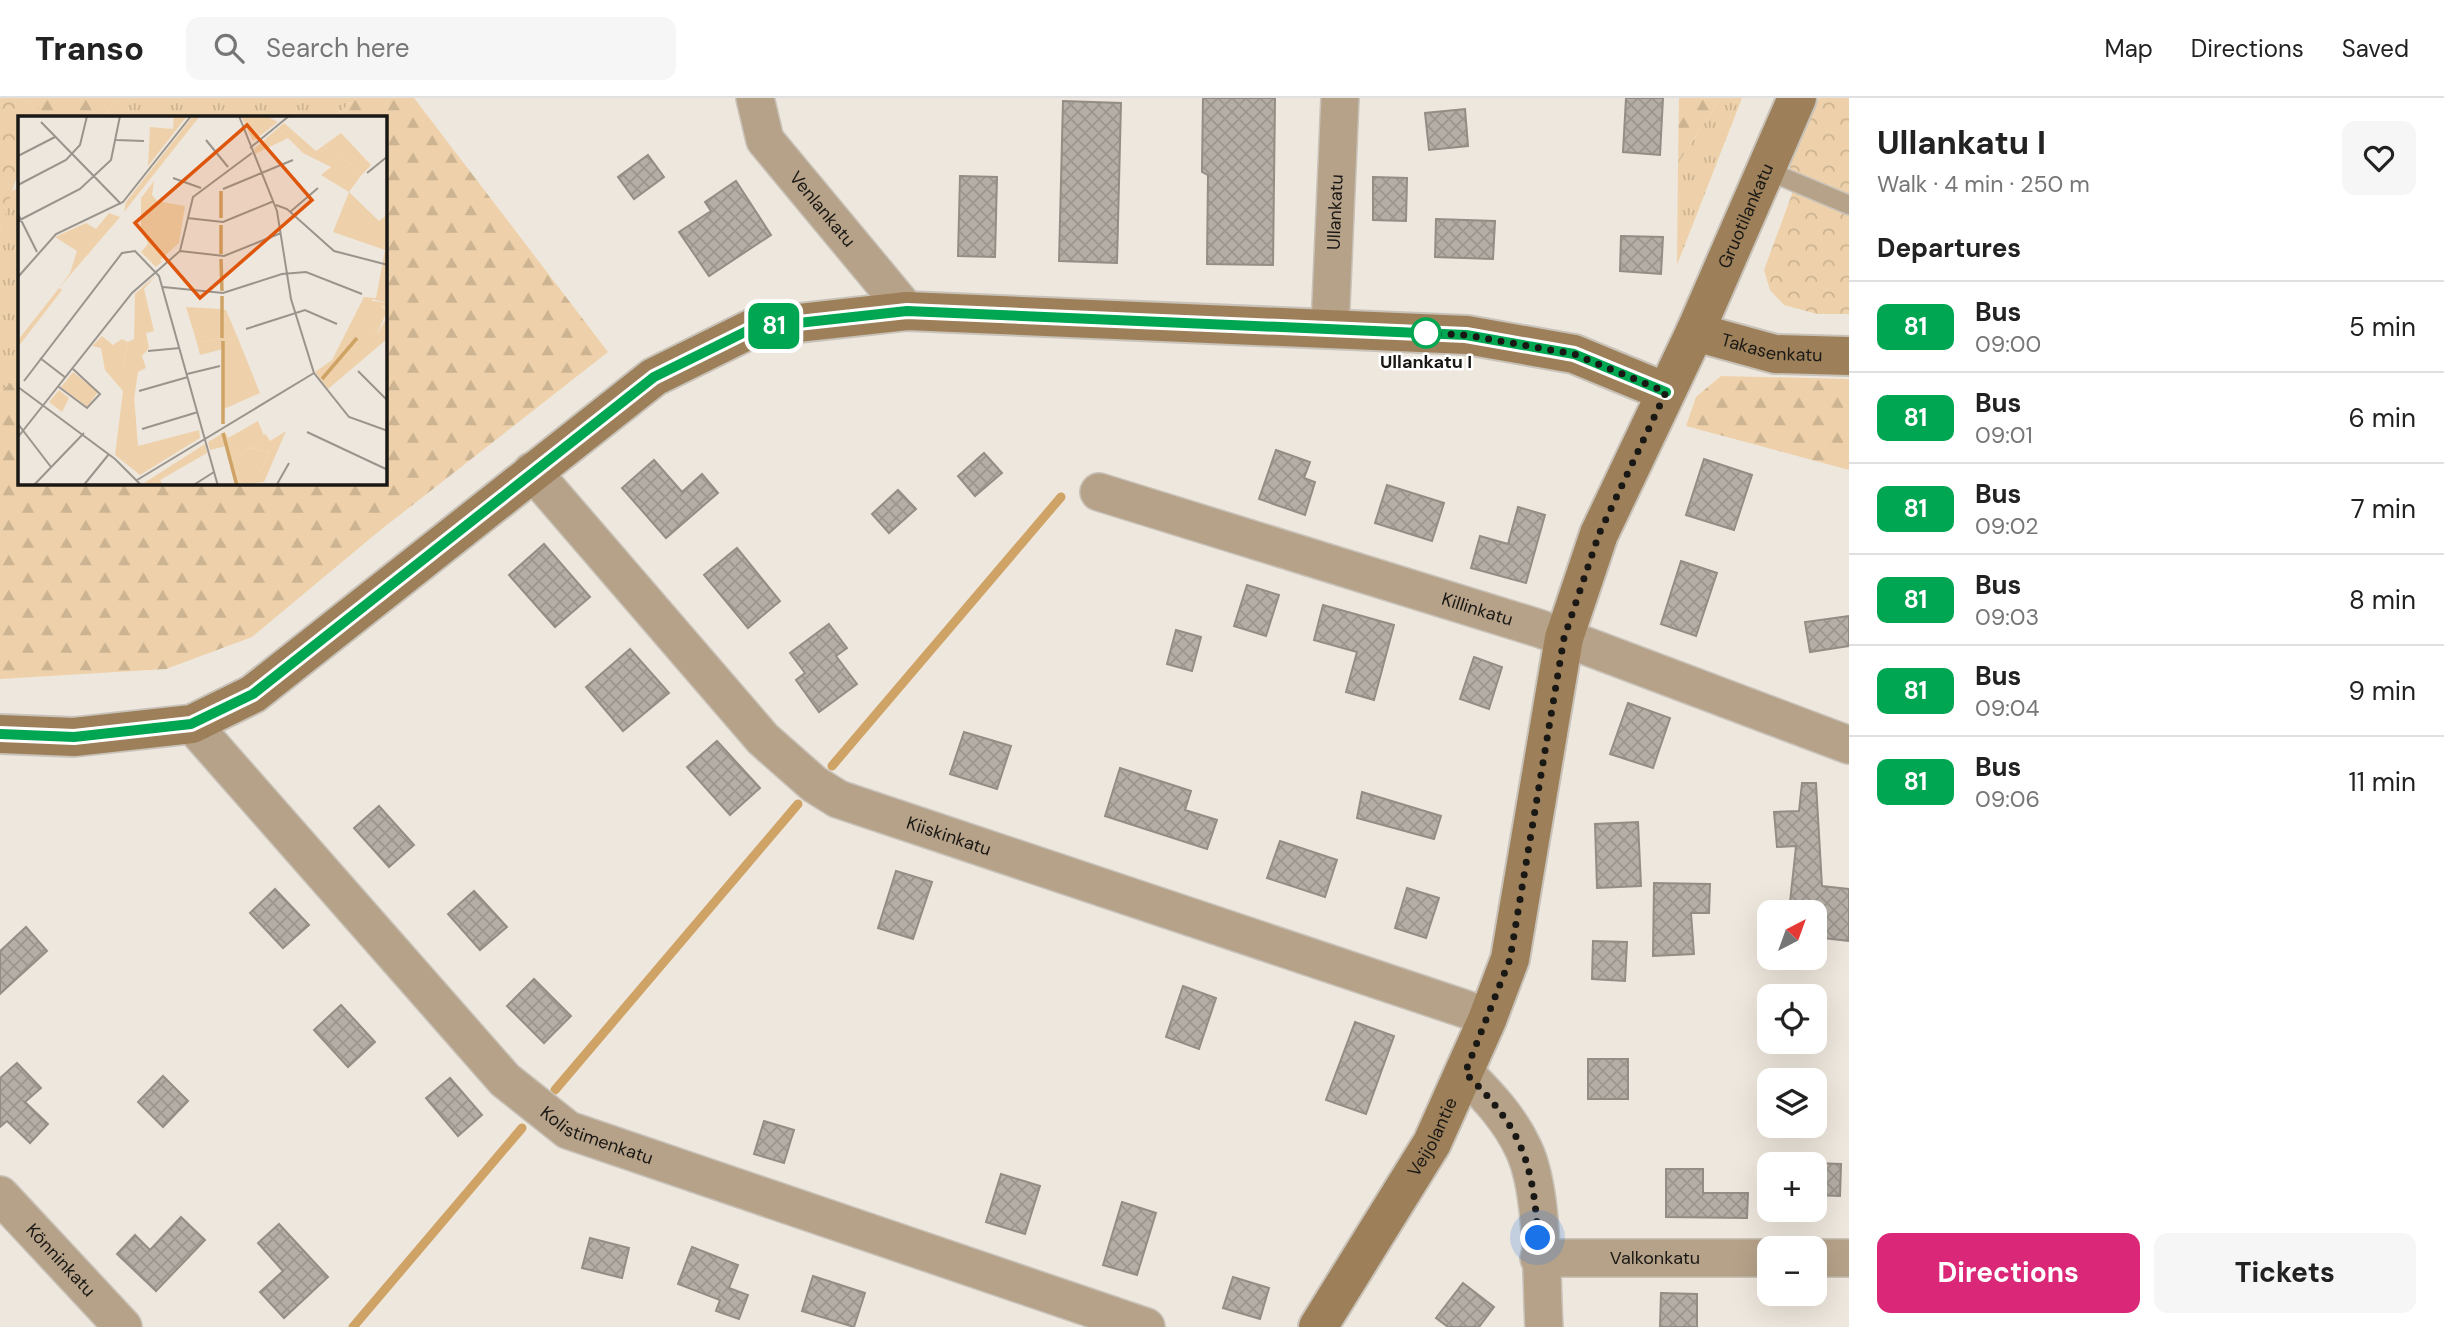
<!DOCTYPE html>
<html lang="en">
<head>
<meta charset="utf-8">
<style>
  body { margin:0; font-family:"DM Sans",sans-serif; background:#f6f6f6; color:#222; height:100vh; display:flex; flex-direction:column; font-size:26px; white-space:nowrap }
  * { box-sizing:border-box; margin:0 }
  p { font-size:23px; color:#767676 }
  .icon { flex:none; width:38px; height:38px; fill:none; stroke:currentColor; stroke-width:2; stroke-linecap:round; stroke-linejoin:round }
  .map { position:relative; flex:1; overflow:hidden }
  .details { display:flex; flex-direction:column; background:#fff; width:595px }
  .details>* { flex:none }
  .badge { padding:0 14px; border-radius:10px; font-size:24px; line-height:46px }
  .needle { width:46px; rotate:41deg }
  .buttons { position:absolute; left:1757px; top:802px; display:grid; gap:14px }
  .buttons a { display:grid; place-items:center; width:70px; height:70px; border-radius:14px; background:#fff; box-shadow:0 7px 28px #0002; font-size:35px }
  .you { position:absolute; width:35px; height:35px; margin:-18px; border:5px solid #fff; border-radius:50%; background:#1a73e8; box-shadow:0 0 0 10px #1a73e833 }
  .map>.badge { position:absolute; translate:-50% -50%; box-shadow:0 0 0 4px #fff }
  h2 { padding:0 28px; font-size:26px; line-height:63px }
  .round { display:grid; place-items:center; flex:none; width:74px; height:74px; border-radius:14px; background:#f6f6f6 }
  .summary { display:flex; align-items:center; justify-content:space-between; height:119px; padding:0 28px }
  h1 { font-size:33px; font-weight:700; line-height:52px }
  .action { display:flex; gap:14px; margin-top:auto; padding:14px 28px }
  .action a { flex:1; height:80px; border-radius:14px; background:#db2777; color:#fff; font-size:28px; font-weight:700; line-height:80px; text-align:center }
  .action a+a { background:#f6f6f6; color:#222 }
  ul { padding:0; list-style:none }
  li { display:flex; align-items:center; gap:21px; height:91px; padding:0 28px; border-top:2px solid #e0e0e0 }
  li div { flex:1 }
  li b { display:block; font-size:26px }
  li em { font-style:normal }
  li .badge { min-width:77px; font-weight:700; text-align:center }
  header { display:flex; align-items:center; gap:42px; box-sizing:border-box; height:98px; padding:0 35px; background:#fff; border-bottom:2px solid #e0e0e0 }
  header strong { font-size:33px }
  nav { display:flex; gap:38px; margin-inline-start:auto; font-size:24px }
  .search { width:490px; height:63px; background:#f6f6f6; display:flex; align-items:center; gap:18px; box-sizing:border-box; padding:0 24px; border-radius:14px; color:#767676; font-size:26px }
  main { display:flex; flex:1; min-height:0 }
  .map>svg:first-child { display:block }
</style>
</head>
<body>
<header>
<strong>Transo</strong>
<div class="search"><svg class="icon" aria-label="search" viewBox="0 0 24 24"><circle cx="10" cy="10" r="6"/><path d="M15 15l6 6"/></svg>Search here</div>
<nav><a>Map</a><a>Directions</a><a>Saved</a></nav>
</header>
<main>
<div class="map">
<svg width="1849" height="1229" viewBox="0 0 1849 1229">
  <defs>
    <pattern id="grass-tufts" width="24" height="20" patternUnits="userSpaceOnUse" patternTransform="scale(1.75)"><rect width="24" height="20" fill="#eed1aa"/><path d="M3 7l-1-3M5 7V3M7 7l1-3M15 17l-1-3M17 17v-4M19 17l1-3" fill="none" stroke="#ccb391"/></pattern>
    <pattern id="forest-firs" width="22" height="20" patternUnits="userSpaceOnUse" patternTransform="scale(1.75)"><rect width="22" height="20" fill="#eed1aa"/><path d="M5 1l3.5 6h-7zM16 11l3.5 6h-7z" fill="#ccb391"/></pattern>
    <pattern id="park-crowns" width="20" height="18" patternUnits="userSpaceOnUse" patternTransform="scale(1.75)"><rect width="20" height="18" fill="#eed1aa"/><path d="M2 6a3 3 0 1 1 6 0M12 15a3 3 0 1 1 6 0" fill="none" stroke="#ccb391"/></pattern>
    <pattern id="building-cross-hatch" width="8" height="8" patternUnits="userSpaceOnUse" patternTransform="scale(1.75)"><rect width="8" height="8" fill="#b5aea6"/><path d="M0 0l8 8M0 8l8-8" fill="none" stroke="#9b958e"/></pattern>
  </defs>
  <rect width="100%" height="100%" fill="#eee7dd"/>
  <g fill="url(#grass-tufts)">
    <path d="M 118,0 L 357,0 L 333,19 L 103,19 Z"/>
    <path d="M 1721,0 L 1742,0 L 1677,167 L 1678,65 Z"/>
    <path d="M 19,89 L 19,278 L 0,294 L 0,132 L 12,93 Z"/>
  </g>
  <g fill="url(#forest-firs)">
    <path d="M 22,0 L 118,0 L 103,19 L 37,19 L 39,11 Z"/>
    <path d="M 357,0 L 414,0 L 608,254 L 378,434 L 252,539 L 166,571 L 0,581 L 0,294 L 19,278 L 19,385 L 385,385 L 385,19 L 333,19 Z"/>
    <path d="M 1679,0 L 1721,0 L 1678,65 Z"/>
    <path d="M 1721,278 L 1849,281 L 1849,372 L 1686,328 L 1696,299 Z"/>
  </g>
  <g fill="url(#park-crowns)">
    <path d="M 0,0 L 22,0 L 40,11 L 37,19 L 19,19 L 19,72 L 0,132 Z"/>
    <path d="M 1819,0 L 1849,0 L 1849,216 L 1817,216 L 1784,207 L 1770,192 L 1764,172 L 1792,96 L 1790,65 Z"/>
  </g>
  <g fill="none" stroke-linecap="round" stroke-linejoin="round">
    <g stroke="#cfa366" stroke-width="9">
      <path d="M 832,668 L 1061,399"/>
      <path d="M 555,992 L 798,706"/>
      <path d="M 353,1229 L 522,1030"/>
    </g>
  </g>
  <g fill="url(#building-cross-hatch)" stroke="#948d85" stroke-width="2">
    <path d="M 1203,0 L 1275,0 L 1273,167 L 1207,166 L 1208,77 L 1202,74 Z"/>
    <path d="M 1626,0 L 1663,0 L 1660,57 L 1623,54 Z"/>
    <path d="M 1063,3 L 1121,5 L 1117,165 L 1059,163 Z"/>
    <path d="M 1465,11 L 1468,48 L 1429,52 L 1425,15 Z"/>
    <path d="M 648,57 L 664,79 L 634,101 L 618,79 Z"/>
    <path d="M 960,78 L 997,79 L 995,159 L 958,158 Z"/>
    <path d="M 1373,79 L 1407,80 L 1406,123 L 1373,122 Z"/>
    <path d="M 736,83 L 771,137 L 709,178 L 679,134 L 711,113 L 705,104 Z"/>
    <path d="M 1436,121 L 1495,123 L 1493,161 L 1435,159 Z"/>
    <path d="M 1621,138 L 1663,139 L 1661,176 L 1620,173 Z"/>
    <path d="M 1276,352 L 1310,364 L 1304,380 L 1315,384 L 1305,417 L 1259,401 Z"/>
    <path d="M 984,355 L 1002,375 L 975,398 L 958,378 Z"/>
    <path d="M 1704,361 L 1752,377 L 1734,432 L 1686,417 Z"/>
    <path d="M 654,362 L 682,394 L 702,376 L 718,395 L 666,440 L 622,390 Z"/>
    <path d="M 1387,387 L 1444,405 L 1432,443 L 1375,425 Z"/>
    <path d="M 898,392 L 916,411 L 889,435 L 872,416 Z"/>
    <path d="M 1518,409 L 1545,417 L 1526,485 L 1471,470 L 1480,438 L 1508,446 Z"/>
    <path d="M 544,446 L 590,499 L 555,529 L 509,477 Z"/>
    <path d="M 737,450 L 780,503 L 748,530 L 704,477 Z"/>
    <path d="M 1681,463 L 1717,475 L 1696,538 L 1661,526 Z"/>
    <path d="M 1247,487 L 1279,497 L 1266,538 L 1234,528 Z"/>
    <path d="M 1323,507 L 1394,527 L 1374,602 L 1346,594 L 1357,554 L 1314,542 Z"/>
    <path d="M 1849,518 L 1849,548 L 1810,554 L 1805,524 Z"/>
    <path d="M 829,526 L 847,550 L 836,558 L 857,586 L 819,614 L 796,582 L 805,575 L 790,555 Z"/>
    <path d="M 1176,532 L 1201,539 L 1192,573 L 1167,566 Z"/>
    <path d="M 630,551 L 669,595 L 623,633 L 586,589 Z"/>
    <path d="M 1474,559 L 1502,569 L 1489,611 L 1460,601 Z"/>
    <path d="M 1628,605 L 1670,620 L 1653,670 L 1610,656 Z"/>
    <path d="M 964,634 L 1011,648 L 997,691 L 950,676 Z"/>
    <path d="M 717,643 L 760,690 L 730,717 L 687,669 Z"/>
    <path d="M 1120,670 L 1191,693 L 1185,712 L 1217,722 L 1207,751 L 1105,718 Z"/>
    <path d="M 1802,685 L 1816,685 L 1822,788 L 1849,791 L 1849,843 L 1815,839 L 1815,814 L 1789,814 L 1796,748 L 1777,749 L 1774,714 L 1799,713 Z"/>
    <path d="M 1362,694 L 1441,718 L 1434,741 L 1357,720 Z"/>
    <path d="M 379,708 L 414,747 L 389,769 L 354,730 Z"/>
    <path d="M 1638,724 L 1641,788 L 1597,790 L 1595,726 Z"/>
    <path d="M 1280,743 L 1337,762 L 1325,799 L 1267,780 Z"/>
    <path d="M 896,773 L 932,784 L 913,841 L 878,830 Z"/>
    <path d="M 1654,785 L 1710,786 L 1709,815 L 1691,815 L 1694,856 L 1653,858 Z"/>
    <path d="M 1407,790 L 1439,800 L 1426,840 L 1395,830 Z"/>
    <path d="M 275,791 L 309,827 L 283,850 L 250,815 Z"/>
    <path d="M 474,793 L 507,829 L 480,852 L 448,816 Z"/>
    <path d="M 26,829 L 47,853 L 0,896 L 0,853 Z"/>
    <path d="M 1593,843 L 1627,844 L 1625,883 L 1592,881 Z"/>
    <path d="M 534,881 L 571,918 L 544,945 L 507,908 Z"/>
    <path d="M 1183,888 L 1216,900 L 1199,951 L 1166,939 Z"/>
    <path d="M 341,907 L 375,944 L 348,969 L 314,932 Z"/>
    <path d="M 1355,924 L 1394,938 L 1366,1016 L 1326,1002 Z"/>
    <rect x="1588" y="961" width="40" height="40"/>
    <path d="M 17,965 L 41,990 L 25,1004 L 48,1026 L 30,1045 L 7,1023 L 0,1029 L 0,980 Z"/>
    <path d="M 163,978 L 188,1003 L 163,1029 L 138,1004 Z"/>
    <path d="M 450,980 L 482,1017 L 458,1038 L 426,1000 Z"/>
    <path d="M 764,1023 L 794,1032 L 784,1065 L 754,1056 Z"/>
    <path d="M 1815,1065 L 1841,1066 L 1840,1098 L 1815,1097 Z"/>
    <path d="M 1666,1071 L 1703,1071 L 1703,1095 L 1748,1095 L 1747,1120 L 1666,1119 Z"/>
    <path d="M 1001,1076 L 1040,1088 L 1025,1136 L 986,1124 Z"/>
    <path d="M 1122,1104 L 1156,1115 L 1137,1177 L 1103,1167 Z"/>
    <path d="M 181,1119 L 205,1142 L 156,1193 L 117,1156 L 135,1137 L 150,1152 Z"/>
    <path d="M 279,1126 L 328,1179 L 284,1220 L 260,1194 L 283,1173 L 258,1145 Z"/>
    <path d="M 590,1140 L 629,1150 L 622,1180 L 582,1170 Z"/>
    <path d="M 692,1149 L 738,1167 L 729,1190 L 748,1197 L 739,1221 L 716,1213 L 720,1202 L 678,1186 Z"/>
    <path d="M 813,1178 L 865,1195 L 854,1229 L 802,1213 Z"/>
    <path d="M 1233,1179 L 1269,1190 L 1260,1221 L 1223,1210 Z"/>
    <path d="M 1463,1185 L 1494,1209 L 1479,1229 L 1448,1229 L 1436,1220 Z"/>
    <path d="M 1661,1195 L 1697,1196 L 1697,1229 L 1660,1229 Z"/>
  </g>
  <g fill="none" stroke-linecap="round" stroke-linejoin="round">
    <g stroke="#c8c2b9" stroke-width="21">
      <path id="lane" d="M 1766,72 L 1849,107"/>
    </g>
    <g stroke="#c8c2b9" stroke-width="40">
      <g id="street">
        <path id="s1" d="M 755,0 L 765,42 L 907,213"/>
        <path id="s2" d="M 1330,230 L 1340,0"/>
        <path id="s3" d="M 532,373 L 763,641 L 814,686 L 838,701 L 1468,912 L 1487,922"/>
        <path id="s4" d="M 1099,394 L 1541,531 L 1849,647"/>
        <path id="s5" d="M 192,626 L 505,982 L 568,1032 L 1146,1229"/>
        <path d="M 1465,975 C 1488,998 1510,1021 1524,1052 C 1544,1095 1541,1180 1544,1229"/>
        <path id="s6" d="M 0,1097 L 123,1229"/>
        <path id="s7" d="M 1539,1160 L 1769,1160"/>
        <path d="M 1815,1160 L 1849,1160"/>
      </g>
    </g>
    <g stroke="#c8c2b9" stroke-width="42">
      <g id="secondary">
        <path id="s8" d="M 1695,234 L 1775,256 L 1849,258"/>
        <path d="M 0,636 L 74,639 L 192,626 L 253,596 L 654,279 L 753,230 L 907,213 L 1467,237 L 1574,256 L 1666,294"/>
        <path id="s9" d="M 1318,1229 L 1432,1045 L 1487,922 L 1510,861 L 1564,540 L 1599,436 L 1695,234 L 1797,0"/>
      </g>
    </g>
    <use href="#lane" stroke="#b6a289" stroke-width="18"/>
    <use href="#street" stroke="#b6a289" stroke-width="37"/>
    <use href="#secondary" stroke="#9d805a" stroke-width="38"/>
  </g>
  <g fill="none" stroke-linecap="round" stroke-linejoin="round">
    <g stroke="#fff" stroke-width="16">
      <path id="line" d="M 0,636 L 74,639 L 191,626 L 253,596 L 654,279 L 753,230 L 907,213 L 1466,237 L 1574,256 L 1666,294"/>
    </g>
    <use href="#line" stroke="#00a651" stroke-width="10"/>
    <path stroke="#1a1814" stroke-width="7" stroke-dasharray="0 12.6" d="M 1426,235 L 1466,237 L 1574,256 L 1666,294 L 1599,436 L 1564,540 L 1510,861 L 1465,975 C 1521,1029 1533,1062 1538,1140"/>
  </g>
  <circle fill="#fff" stroke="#00a651" stroke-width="3.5" cx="1426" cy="235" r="14"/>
  <g text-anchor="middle" stroke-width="5" stroke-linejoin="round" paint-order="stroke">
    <g font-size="18" fill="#1a1814" stroke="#fff">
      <text dy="6" stroke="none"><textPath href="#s1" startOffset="133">Venlankatu</textPath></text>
      <text dy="6" stroke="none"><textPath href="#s2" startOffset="116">Ullankatu</textPath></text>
      <text dy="6" stroke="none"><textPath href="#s9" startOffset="1202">Gruotilankatu</textPath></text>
      <text dy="6" stroke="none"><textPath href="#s8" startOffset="79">Takasenkatu</textPath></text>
      <text dy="6" stroke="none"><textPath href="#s4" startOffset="396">Killinkatu</textPath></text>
      <text dy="6" stroke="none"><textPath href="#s3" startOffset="567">Kiiskinkatu</textPath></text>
      <text dy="6" stroke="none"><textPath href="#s5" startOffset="583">Kolistimenkatu</textPath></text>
      <text dy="6" stroke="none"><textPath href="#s9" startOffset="222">Veijolantie</textPath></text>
      <text dy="6" stroke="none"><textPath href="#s7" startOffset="116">Valkonkatu</textPath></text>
      <text dy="6" stroke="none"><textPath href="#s6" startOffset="89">Könninkatu</textPath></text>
    </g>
    <g font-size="18" font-weight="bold" fill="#1a1814" stroke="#fff">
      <text x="1426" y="270">Ullankatu I</text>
    </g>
  </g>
  <g transform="translate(18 18)">
    <rect width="369" height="369" fill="#eee7dd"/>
    <path d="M 156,0 L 169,0 L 130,50 L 132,11 L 155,13 ZM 175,0 L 182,0 L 106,96 L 108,86 ZM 266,7 L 298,35 L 305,30 L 332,47 L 342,61 L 331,76 L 303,59 L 313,51 L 285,37 L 260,12 ZM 136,65 L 134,79 L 139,85 L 130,142 L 145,145 L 138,151 L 123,136 L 130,128 L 123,112 L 123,82 ZM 138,159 L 126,173 L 136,215 L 128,217 L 131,232 L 124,240 L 128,252 L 120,256 L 107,347 L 97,339 L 105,275 L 87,254 L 104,254 L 110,226 L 116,223 L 117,178 ZM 41,172 L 44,174 L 0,231 L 0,224 ZM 168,191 L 202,193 L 204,222 L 179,227 ZM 219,220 L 242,277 L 206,293 L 205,226 Z" fill="#eed1aa"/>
    <path d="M 260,12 L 270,22 L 237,38 L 236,33 ZM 323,17 L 353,49 L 342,61 L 332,47 L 305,30 ZM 331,76 L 361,105 L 369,99 L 369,187 L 354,183 L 345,210 L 359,219 L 369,201 L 369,223 L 310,273 L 297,256 L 314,244 L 346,181 L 358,182 L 367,134 L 315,116 ZM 139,85 L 167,90 L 161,127 L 139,147 L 129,142 ZM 91,97 L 102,101 L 41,172 L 52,157 L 59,135 L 37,121 L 68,107 L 78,113 ZM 202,193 L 208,194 L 219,220 L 205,226 L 205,233 L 182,239 L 179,227 L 204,222 ZM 84,220 L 95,229 L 104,223 L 110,226 L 104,254 L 87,254 L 83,232 L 74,230 ZM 41,274 L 51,282 L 44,296 L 31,286 ZM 116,279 L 120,330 L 181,314 L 182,322 L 122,359 L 107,347 ZM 207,316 L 220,339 L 232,332 L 252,336 L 240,358 L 242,350 L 219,358 L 223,369 L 218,369 L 208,330 L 192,334 L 190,326 ZM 187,328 L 189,337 L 142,364 L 145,369 L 126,367 Z" fill="#eed1aa"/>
    <path d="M 223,0 L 248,0 L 260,6 L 235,25 ZM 350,184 L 369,187 L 369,193 L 362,189 L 349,211 L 358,216 L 369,195 L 359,219 L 348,217 L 345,210 ZM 55,256 L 80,276 L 69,291 L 43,271 ZM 268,315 L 246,366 L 223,369 L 219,358 L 243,349 L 240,358 L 252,336 L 232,332 L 245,324 L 247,317 L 252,325 Z" fill="#eed1aa"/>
    <path d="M 361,188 L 369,195 L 358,216 L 349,211 ZM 240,305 L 249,327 L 245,324 L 220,339 L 210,322 Z" fill="#eed1aa"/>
    <path fill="none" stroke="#cfa366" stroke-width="3.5" d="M 203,75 L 203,102M 203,109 L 203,138M 203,143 L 204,175M 204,180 L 204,222M 205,225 L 205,308M 304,263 L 339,222M 205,317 L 219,370"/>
    <path fill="none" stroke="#99948d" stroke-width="2" d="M 221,0 L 259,95 L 273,183 L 296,257 L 331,301 L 370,315M 23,6 L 103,88M 98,24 L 126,25M 188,24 L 210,51M 232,32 L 271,0M 0,40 L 37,21M 349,57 L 370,40M 155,62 L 183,72M 0,69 L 48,44 L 62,29 L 69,0M 205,73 L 275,44M 258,89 L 269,93 L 316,135 L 370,149M 272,96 L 300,72M 0,98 L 19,136M 169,102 L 205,106 L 256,85M 0,105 L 62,73 L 93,44 L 102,0M 162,135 L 206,140 L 263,117M 0,161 L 38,118 L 105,86 L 173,0M 145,171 L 205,177 L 264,158 L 288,156 L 344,178M 228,213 L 287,194 L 319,208M 130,235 L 162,232M 22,242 L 48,262M 340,255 L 370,285M 169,258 L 202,250M 6,265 L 104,137 L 117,135 L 141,160 L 200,370M 0,271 L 97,343 L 124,370M 41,271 L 69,292 L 82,278 L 55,253M 121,275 L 170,261M 0,308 L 33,351M 124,313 L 180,296M 289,316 L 370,354M 0,321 L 114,177 L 162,135 L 175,81 L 234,37M 119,364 L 296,257M 15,370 L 66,317M 65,370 L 91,338M 174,370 L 196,356M 258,370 L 271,347"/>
    <path fill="#de560c" fill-opacity="0.15" stroke="#de560c" stroke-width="3.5" d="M 229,9 L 294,84 L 182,182 L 117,107 Z"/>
    <rect width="369" height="369" fill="none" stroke="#1a1814" stroke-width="3.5"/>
  </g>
</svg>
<div class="buttons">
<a><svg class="needle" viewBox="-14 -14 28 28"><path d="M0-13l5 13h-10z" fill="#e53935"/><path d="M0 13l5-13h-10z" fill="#767676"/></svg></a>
<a><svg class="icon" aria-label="locate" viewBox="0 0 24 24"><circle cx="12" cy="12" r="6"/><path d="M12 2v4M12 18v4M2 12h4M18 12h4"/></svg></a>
<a><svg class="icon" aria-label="layers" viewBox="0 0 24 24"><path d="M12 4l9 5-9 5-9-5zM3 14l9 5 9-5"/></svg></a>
<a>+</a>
<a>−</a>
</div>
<div class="you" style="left:1538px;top:1140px"></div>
<b class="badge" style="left:774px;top:228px;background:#00a651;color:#fff">81</b>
</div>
<section class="details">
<div class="summary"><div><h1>Ullankatu I</h1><p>Walk · 4 min · 250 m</p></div><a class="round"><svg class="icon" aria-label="heart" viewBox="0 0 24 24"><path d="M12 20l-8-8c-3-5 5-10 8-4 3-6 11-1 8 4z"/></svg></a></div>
<h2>Departures</h2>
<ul>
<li><span class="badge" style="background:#00a651;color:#fff">81</span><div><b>Bus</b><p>09:00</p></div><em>5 min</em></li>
<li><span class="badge" style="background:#00a651;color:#fff">81</span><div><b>Bus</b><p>09:01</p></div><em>6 min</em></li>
<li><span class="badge" style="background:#00a651;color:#fff">81</span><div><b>Bus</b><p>09:02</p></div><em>7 min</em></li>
<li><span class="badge" style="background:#00a651;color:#fff">81</span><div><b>Bus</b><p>09:03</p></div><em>8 min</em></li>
<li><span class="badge" style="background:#00a651;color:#fff">81</span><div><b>Bus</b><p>09:04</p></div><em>9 min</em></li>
<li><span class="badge" style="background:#00a651;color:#fff">81</span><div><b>Bus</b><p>09:06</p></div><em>11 min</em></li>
</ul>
<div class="action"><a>Directions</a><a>Tickets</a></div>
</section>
</main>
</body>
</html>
